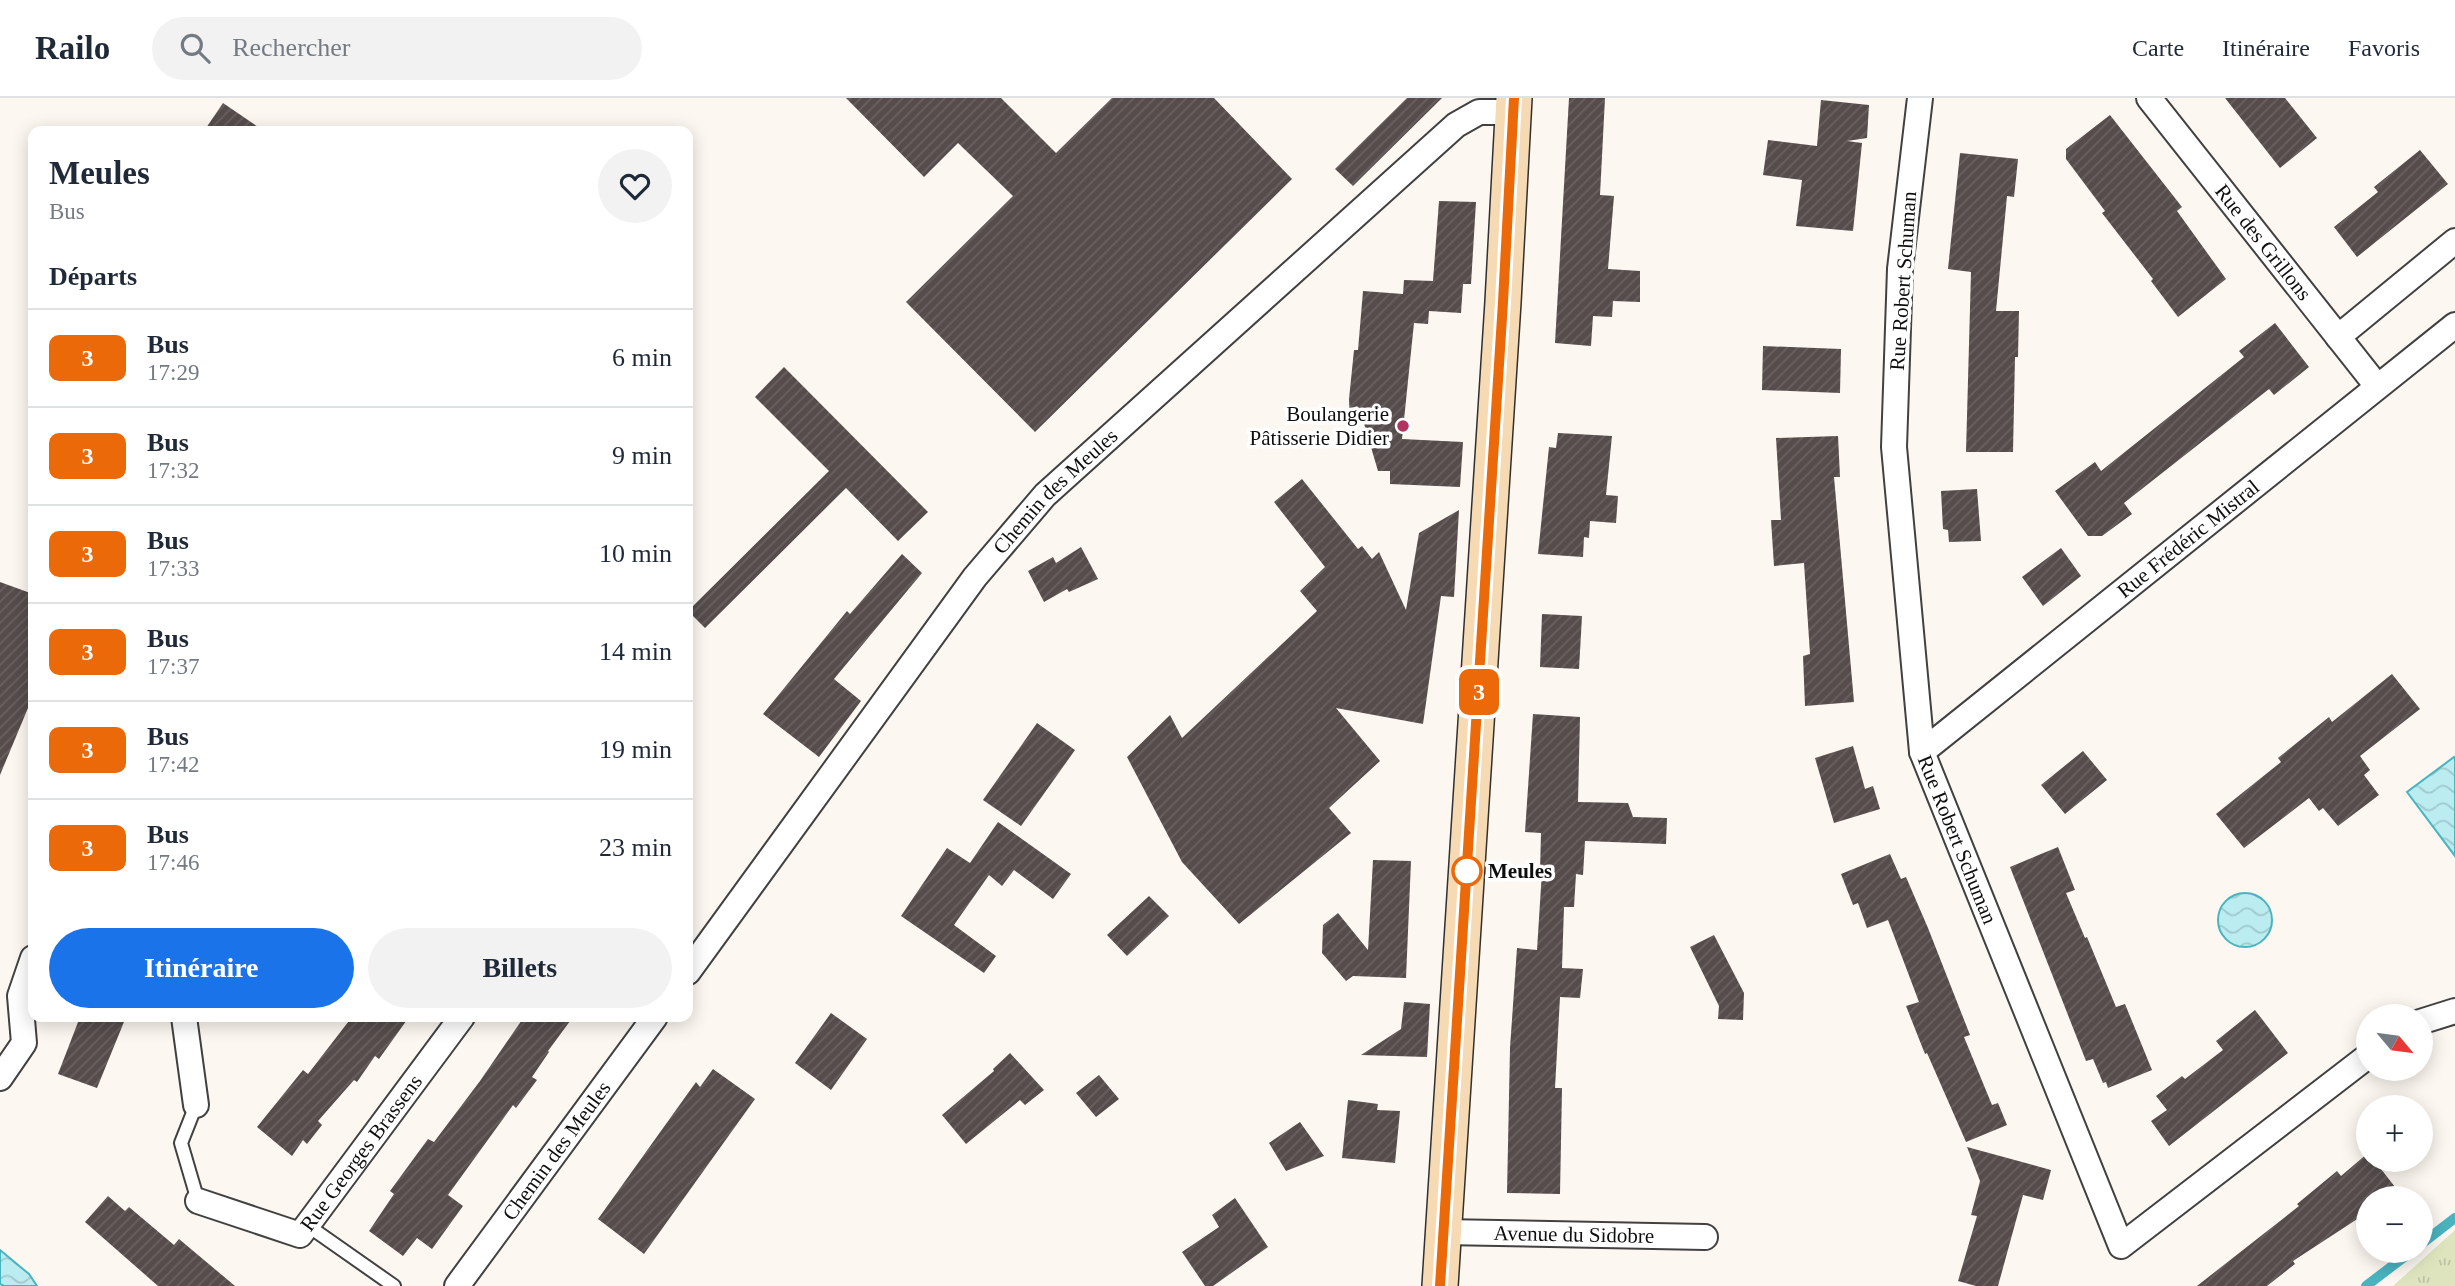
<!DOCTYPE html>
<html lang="fr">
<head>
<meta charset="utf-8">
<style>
  body { margin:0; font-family:Georgia,serif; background:#f2f2f3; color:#1f2937; height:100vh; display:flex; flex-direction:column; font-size:26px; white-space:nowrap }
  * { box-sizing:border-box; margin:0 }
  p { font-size:23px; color:#747a83 }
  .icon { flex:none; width:38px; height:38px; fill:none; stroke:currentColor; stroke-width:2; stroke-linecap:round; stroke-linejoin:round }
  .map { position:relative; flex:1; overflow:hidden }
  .sheet { position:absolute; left:28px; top:28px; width:665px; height:896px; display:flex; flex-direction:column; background:#fff; border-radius:14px; box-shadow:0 4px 18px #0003 }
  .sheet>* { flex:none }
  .badge { padding:0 14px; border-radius:10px; font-size:24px; line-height:46px }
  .needle { width:46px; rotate:119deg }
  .buttons { position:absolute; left:2356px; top:906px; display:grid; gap:14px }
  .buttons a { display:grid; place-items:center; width:77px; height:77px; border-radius:50%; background:#fff; box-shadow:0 4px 18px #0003; font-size:35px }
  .map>.badge { position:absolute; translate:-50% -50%; box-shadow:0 0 0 4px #fff }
  h2 { padding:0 21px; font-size:26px; line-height:63px }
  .round { display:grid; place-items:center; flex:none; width:74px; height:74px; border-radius:37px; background:#f2f2f3 }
  .summary { display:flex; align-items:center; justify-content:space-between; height:119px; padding:0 21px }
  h1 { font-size:33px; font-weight:700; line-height:52px }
  .cta { display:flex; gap:14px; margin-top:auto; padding:14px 21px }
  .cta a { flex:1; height:80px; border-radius:42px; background:#1a73e8; color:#fff; font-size:28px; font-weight:700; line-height:80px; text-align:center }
  .cta a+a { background:#f2f2f3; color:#1f2937 }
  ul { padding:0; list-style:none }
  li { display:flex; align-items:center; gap:21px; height:98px; padding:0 21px; border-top:2px solid #e0e1e3 }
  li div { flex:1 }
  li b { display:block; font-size:26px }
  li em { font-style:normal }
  li .badge { min-width:77px; font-weight:700; text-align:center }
  header { display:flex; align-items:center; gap:42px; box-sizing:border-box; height:98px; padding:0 35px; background:#fff; border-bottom:2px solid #e0e1e3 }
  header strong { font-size:33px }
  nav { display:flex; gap:38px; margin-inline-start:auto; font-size:24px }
  .search { width:490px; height:63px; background:#f2f2f3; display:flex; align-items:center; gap:18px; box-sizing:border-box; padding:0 24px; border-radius:38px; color:#747a83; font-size:26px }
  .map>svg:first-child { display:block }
</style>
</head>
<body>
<header>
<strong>Railo</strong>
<div class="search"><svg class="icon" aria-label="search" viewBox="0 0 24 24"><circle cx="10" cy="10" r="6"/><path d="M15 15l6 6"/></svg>Rechercher</div>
<nav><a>Carte</a><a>Itinéraire</a><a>Favoris</a></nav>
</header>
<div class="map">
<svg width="2455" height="1188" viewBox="0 0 2455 1188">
  <defs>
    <pattern id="park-tufts" width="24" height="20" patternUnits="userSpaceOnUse" patternTransform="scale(1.75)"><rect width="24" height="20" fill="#dee5be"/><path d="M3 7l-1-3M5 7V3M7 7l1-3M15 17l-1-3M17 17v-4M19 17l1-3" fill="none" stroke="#bdc3a2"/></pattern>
    <pattern id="water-waves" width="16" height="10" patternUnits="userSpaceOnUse" patternTransform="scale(1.75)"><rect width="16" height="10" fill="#bbecf0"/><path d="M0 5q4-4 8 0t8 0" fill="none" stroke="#a0c9cd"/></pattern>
    <pattern id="building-hatch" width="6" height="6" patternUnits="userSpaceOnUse" patternTransform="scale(1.75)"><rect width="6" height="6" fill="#564c4c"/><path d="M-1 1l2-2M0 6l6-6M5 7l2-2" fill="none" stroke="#696161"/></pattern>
  </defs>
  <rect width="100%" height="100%" fill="#fdf7f1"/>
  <path fill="url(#park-tufts)" d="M 2455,1132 L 2455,1188 L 2393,1188 Z"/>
  <g fill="url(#water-waves)" stroke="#49b4bf" stroke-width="2">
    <path d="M 2454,659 L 2455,661 L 2455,758 L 2407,694 Z"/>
    <circle cx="2245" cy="822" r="27"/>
    <path d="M 0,1152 L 29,1176 L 37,1188 L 4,1188 L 0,1186 Z"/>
  </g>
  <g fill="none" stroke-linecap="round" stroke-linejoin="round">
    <g stroke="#49b4bf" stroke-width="10">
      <path d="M 2420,1147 L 2455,1120"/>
      <path d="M 2366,1188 L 2412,1153"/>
    </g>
  </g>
  <g fill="url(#building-hatch)">
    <path d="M 846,0 L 1001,0 L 1056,55 L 1112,0 L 1214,0 L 1292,81 L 1035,334 L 906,204 L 1013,98 L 958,45 L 924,79 Z"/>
    <path d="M 1407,0 L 1442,0 L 1353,88 L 1335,71 Z"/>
    <path d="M 1569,0 L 1605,0 L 1600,97 L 1614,98 L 1608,171 L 1640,173 L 1640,204 L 1613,203 L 1612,219 L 1593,218 L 1591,248 L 1555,245 Z"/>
    <path d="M 2225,0 L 2285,0 L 2317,40 L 2280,70 Z"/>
    <path d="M 1821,2 L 1869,7 L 1867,40 L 1847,43 L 1862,45 L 1853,133 L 1796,128 L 1802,82 L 1763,77 L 1768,42 L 1817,48 Z"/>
    <path d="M 223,5 L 264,33 L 204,33 Z"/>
    <path d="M 2110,17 L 2182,109 L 2177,113 L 2226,181 L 2178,219 L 2151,183 L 2153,181 L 2102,115 L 2105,113 L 2066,61 L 2066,51 Z"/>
    <path d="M 2420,52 L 2448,86 L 2357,159 L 2334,129 L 2378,94 L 2374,89 Z"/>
    <path d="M 1960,55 L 2018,61 L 2014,99 L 2007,98 L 1996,213 L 2019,213 L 2018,259 L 2015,259 L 2013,354 L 1966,354 L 1971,174 L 1948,171 Z"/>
    <path d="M 1439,103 L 1476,104 L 1471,186 L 1463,186 L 1461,215 L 1429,213 L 1428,226 L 1414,225 L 1402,341 L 1463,344 L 1460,389 L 1390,386 L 1390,373 L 1378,373 L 1363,322 L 1350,323 L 1349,301 L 1354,252 L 1358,252 L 1363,193 L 1403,196 L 1404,182 L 1433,183 Z"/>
    <path d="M 2275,225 L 2309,269 L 2274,297 L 2269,291 L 2124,405 L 2132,416 L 2102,438 L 2088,438 L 2055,393 L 2095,364 L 2101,373 L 2244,259 L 2239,253 Z"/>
    <path d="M 1763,248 L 1841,251 L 1840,295 L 1762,292 Z"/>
    <path d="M 784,269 L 928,414 L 898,443 L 846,390 L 705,530 L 688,513 L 829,373 L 755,299 Z"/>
    <path d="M 1558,335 L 1612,338 L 1606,397 L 1618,398 L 1616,425 L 1590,423 L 1589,440 L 1584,439 L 1583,459 L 1538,456 L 1549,349 L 1556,350 Z"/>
    <path d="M 1838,338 L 1840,379 L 1834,379 L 1854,604 L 1805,608 L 1803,558 L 1810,556 L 1804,465 L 1774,468 L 1771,422 L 1781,422 L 1776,340 Z"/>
    <path d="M 1302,381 L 1358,451 L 1362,448 L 1372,461 L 1379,454 L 1406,512 L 1419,435 L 1459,412 L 1454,499 L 1441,498 L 1423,626 L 1336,610 L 1380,663 L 1329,710 L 1351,735 L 1239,826 L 1182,764 L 1127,659 L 1170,617 L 1182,640 L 1317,513 L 1300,493 L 1325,469 L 1274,404 Z"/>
    <path d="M 1977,391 L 1981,443 L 1949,444 L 1948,432 L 1943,431 L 1941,393 Z"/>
    <path d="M 1081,449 L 1098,481 L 1069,494 L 1067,491 L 1044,504 L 1028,473 L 1053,459 L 1056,465 Z"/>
    <path d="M 2061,450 L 2081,478 L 2043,508 L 2022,479 Z"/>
    <path d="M 902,456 L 922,475 L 834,581 L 861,603 L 819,659 L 763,616 L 847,513 L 850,516 Z"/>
    <path d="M 0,484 L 33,496 L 33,598 L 0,677 Z"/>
    <path d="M 1542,516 L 1582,518 L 1579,571 L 1540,569 Z"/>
    <path d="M 2392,576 L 2420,611 L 2360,658 L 2370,672 L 2364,677 L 2379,697 L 2338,728 L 2323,710 L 2319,713 L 2309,700 L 2244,750 L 2216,716 L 2281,664 L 2278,660 L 2329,619 L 2332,624 Z"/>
    <path d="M 1533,616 L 1580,619 L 1578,704 L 1628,705 L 1633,719 L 1667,720 L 1666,746 L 1585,743 L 1583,777 L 1576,776 L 1574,809 L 1564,809 L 1562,870 L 1583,871 L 1580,900 L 1560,899 L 1555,990 L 1562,990 L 1560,1096 L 1507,1095 L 1510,950 L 1517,850 L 1537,852 L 1542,773 L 1540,773 L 1541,735 L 1525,734 Z"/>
    <path d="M 1037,625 L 1075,652 L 1021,728 L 983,702 Z"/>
    <path d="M 1853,648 L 1865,691 L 1873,688 L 1880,711 L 1834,725 L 1815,660 Z"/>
    <path d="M 2083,653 L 2107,682 L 2065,716 L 2041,687 Z"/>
    <path d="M 998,724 L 1071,776 L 1053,801 L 1014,772 L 1002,788 L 989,777 L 954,827 L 996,858 L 984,875 L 901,818 L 947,750 L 970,765 Z"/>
    <path d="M 2058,749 L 2075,792 L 2066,795 L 2085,840 L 2087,839 L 2116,909 L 2125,906 L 2152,972 L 2108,990 L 2106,984 L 2103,985 L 2093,961 L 2086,963 L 2010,769 Z"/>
    <path d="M 1890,756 L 1901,781 L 1906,779 L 1928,830 L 1970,937 L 1964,939 L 1992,1007 L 1998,1005 L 2007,1027 L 1966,1044 L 1927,955 L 1925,956 L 1906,908 L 1919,904 L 1888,822 L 1867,830 L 1858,805 L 1853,807 L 1841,776 Z"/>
    <path d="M 1373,762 L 1411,763 L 1406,880 L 1353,878 L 1346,883 L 1322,855 L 1323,827 L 1338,815 L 1368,852 Z"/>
    <path d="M 1149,798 L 1169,818 L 1127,858 L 1107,837 Z"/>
    <path d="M 1714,837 L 1744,895 L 1743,922 L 1718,921 L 1719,908 L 1690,849 Z"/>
    <path d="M 1404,904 L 1430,906 L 1427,959 L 1361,957 L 1401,931 Z"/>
    <path d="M 2255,912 L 2288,955 L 2169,1048 L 2151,1023 L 2167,1012 L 2156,998 L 2182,978 L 2185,981 L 2223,952 L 2216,943 Z"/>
    <path d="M 831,915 L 867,941 L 831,992 L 795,965 Z"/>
    <path d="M 80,919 L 126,919 L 97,990 L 58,976 Z"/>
    <path d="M 352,919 L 409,919 L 379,961 L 375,958 L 357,984 L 354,982 L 318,1023 L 322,1027 L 307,1046 L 303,1042 L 292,1058 L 257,1029 L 303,972 L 308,976 Z"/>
    <path d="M 524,919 L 573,919 L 548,953 L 549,954 L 532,979 L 537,982 L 516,1010 L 513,1007 L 448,1097 L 463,1108 L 432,1151 L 417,1140 L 403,1158 L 369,1133 L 394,1096 L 390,1093 L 428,1041 L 434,1044 L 480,983 Z"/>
    <path d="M 1010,955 L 1044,992 L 1025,1007 L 1020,1002 L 966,1046 L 942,1017 L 994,973 L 993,971 Z"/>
    <path d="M 713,971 L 755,1001 L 644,1156 L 598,1121 L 696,984 L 700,989 Z"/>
    <path d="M 1099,977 L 1119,1001 L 1096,1019 L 1076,995 Z"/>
    <path d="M 1348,1002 L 1378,1006 L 1377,1012 L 1400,1013 L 1395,1065 L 1342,1060 Z"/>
    <path d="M 1300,1024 L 1324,1058 L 1286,1073 L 1269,1045 Z"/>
    <path d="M 1967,1049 L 2051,1072 L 2043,1102 L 2023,1097 L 1998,1188 L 1976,1188 L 1958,1183 L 1977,1118 L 1971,1117 L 1980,1083 Z"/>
    <path d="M 2368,1055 L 2368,1062 L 2374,1062 L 2395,1089 L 2380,1101 L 2368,1101 L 2368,1114 L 2293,1163 L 2295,1166 L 2267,1188 L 2197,1188 L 2299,1108 L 2297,1106 L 2337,1073 L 2341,1078 Z"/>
    <path d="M 108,1098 L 125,1113 L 129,1109 L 174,1147 L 179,1141 L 235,1188 L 158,1188 L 85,1124 Z"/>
    <path d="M 1235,1100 L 1268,1149 L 1213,1188 L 1205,1188 L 1182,1154 L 1219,1129 L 1212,1117 Z"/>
  </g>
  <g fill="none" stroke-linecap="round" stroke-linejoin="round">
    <g stroke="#414141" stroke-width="16">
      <g id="service">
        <path d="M 196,1007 L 181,1045 L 198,1103"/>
        <path d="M 307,1127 L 394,1188"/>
      </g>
    </g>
    <g stroke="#414141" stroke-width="28">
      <g id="minor">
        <path id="s1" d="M 1920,0 L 1900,171 L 1894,349 L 1922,654 L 2121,1148 L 2368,958"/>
        <path id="s2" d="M 2149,0 L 2377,288"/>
        <path d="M 2338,239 L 2455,143"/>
        <path id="s3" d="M 1922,654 L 2455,227"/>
        <path id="s4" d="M 688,874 L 975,479 L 1045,397 L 1456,27 L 1479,14 L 1513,14"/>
        <path d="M 184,919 L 196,1007"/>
        <path d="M 2420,924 L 2455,913"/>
        <path d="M 0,980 L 24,945 L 20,898 L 33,860"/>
        <path id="s5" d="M 198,1103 L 300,1137 L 462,919"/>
        <path id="s6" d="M 1443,1134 L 1705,1139"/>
        <path id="s7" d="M 457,1188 L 655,919"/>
      </g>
    </g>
    <g stroke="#303030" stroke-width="38">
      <path id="secondary" d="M 1440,1188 L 1503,204 L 1514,0"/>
    </g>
    <use href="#service" stroke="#fff" stroke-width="12"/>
    <use href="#minor" stroke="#fff" stroke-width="24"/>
    <use href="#secondary" stroke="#f6dab3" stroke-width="35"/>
  </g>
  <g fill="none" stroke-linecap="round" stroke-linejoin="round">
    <g stroke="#fff" stroke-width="16">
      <path id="line" d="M 1440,1188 L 1503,204 L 1514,0"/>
    </g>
    <use href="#line" stroke="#eb6909" stroke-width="10"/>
  </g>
  <circle fill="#af3560" stroke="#fff" stroke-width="2.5" cx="1403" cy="328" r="7"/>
  <circle fill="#fff" stroke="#eb6909" stroke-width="3.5" cx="1467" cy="773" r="14"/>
  <g text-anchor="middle" stroke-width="7" stroke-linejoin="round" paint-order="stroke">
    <g font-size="21" fill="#0e0e0e" stroke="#fff">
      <text dy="7" stroke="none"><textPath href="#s2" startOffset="184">Rue des Grillons</textPath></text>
      <text transform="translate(1903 183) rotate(-86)" y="7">Rue Robert Schuman</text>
      <text dy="7" stroke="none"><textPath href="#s4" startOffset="606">Chemin des Meules</textPath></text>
      <text dy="7" stroke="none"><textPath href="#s3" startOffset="341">Rue Frédéric Mistral</textPath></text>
      <text dy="7" stroke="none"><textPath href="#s1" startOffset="751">Rue Robert Schuman</textPath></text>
      <text dy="7" stroke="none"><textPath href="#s5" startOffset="210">Rue Georges Brassens</textPath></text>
      <text dy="7" stroke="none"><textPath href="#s7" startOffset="168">Chemin des Meules</textPath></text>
      <text dy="7" stroke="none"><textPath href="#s6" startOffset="131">Avenue du Sidobre</textPath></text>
    </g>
    <g font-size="21" fill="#0e0e0e" stroke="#fff" text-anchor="end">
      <text x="1389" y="323">Boulangerie<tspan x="1389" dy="24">Pâtisserie Didier</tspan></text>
    </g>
    <g font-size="21" font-weight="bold" fill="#0e0e0e" stroke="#fff" text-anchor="start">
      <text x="1488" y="780">Meules</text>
    </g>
  </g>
</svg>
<div class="buttons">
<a><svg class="needle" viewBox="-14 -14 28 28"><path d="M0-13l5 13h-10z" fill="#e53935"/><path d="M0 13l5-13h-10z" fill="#747a83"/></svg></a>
<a>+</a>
<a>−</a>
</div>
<b class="badge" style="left:1479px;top:594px;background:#eb6909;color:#fff">3</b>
<section class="sheet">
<div class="summary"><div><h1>Meules</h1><p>Bus</p></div><a class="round"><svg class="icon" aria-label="heart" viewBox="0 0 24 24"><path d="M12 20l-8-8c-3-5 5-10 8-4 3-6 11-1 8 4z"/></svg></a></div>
<h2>Départs</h2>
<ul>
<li><span class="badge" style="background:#eb6909;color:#fff">3</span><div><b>Bus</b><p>17:29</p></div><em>6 min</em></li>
<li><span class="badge" style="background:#eb6909;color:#fff">3</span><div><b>Bus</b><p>17:32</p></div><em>9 min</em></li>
<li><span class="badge" style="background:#eb6909;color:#fff">3</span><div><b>Bus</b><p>17:33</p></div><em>10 min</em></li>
<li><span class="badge" style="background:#eb6909;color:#fff">3</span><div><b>Bus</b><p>17:37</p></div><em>14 min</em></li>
<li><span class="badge" style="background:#eb6909;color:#fff">3</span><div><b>Bus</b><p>17:42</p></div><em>19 min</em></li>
<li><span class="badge" style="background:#eb6909;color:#fff">3</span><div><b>Bus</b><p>17:46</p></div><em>23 min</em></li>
</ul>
<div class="cta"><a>Itinéraire</a><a>Billets</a></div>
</section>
</div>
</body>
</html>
